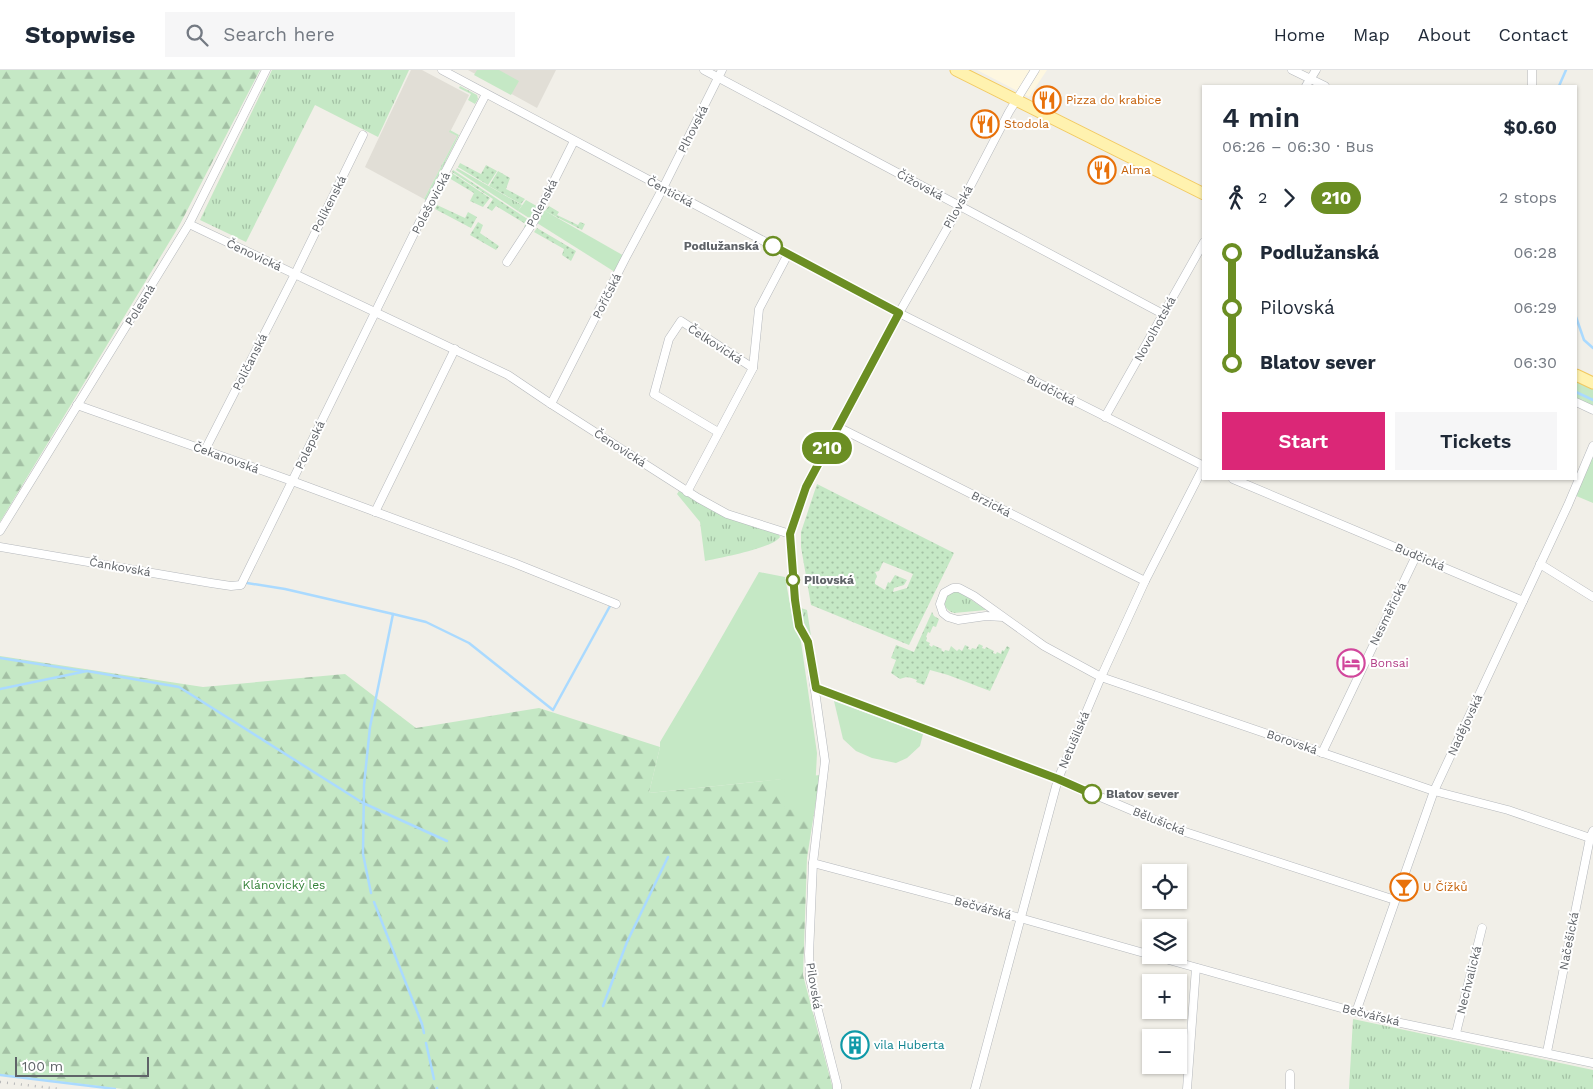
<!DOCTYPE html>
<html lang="en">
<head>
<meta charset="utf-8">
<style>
  body { margin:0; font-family:"Work Sans",sans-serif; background:#f6f6f7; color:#1f2937; height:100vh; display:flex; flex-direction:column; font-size:19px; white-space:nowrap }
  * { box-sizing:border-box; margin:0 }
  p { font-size:16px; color:#747a83 }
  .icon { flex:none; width:28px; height:28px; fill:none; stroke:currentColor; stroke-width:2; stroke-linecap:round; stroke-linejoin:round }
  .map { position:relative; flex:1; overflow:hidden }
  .side { position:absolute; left:1202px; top:15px; width:375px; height:395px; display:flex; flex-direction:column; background:#fff; border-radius:0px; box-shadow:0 1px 4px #0004 }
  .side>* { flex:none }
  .badge { padding:0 10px; border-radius:16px; font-size:18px; line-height:32px }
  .buttons { position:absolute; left:1142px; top:794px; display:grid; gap:10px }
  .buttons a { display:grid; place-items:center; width:45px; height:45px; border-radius:0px; background:#fff; box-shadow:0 1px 4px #0004; font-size:25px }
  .scale { position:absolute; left:15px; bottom:12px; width:134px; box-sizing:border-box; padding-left:5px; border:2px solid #5f6368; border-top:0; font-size:14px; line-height:18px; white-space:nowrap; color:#5f6368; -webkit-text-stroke:4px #fff; paint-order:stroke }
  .map>.badge { position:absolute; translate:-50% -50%; box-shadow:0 0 0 2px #fff }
  .legs { display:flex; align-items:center; gap:8px; height:55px; padding:0 20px; font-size:16px }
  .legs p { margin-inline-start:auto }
  .summary { display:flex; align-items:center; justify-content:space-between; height:85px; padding:0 20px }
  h1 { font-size:28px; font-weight:600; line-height:38px }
  .primary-button { display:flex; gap:10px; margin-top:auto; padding:10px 20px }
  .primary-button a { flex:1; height:58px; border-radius:0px; background:#db2777; color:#fff; font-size:20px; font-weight:600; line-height:58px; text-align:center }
  .primary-button a+a { background:#f6f6f7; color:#1f2937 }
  ul { padding:0 20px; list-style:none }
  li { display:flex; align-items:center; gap:18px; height:55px; font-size:19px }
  li i { display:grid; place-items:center; width:8px; height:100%; margin:0 6px; background:currentColor }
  li i::after { content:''; width:12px; height:12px; margin:-6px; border:4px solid; border-radius:50%; background:#fff }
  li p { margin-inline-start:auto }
  li:first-child i { background:linear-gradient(#0000 50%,currentColor 0) }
  li:last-child i { background:linear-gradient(currentColor 50%,#0000 0) }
  header { display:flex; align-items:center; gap:30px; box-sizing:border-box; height:70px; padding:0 25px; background:#fff; border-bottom:1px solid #e0e1e3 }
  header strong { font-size:24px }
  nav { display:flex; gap:28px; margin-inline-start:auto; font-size:18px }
  .search { width:350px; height:45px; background:#f6f6f7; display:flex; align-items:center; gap:12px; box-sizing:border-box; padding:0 18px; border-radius:0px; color:#747a83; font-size:19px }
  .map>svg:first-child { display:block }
</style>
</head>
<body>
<header>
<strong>Stopwise</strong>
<div class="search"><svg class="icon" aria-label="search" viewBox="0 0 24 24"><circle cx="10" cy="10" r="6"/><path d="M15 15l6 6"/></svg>Search here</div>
<nav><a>Home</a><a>Map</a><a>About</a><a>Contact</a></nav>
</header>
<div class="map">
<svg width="1593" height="1019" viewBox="0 0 1593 1019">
  <defs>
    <pattern id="grass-tufts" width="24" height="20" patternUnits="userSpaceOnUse" patternTransform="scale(1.25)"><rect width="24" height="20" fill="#c5e8c5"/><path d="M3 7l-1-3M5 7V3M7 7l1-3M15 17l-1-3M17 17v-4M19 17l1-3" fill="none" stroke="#a3c0a4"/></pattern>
    <pattern id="forest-firs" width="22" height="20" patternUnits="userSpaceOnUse" patternTransform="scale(1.25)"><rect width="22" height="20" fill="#c5e8c5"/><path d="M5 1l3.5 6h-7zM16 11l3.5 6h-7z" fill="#a3c0a4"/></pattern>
    <pattern id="garden-dots" width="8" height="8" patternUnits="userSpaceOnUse" patternTransform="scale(1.25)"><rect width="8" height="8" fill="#c5e8c5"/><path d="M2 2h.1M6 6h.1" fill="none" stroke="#a3c0a4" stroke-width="1.8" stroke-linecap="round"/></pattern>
  </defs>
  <rect width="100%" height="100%" fill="#f1efe8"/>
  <path fill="#fef7e0" d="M 977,0 L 1047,0 L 1029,27 Z"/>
  <g fill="#e1ded6">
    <path d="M 411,0 L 422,0 L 469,25 L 450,62 L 457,66 L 424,129 L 365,97 Z"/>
    <path d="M 468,0 L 556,0 L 537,38 Z"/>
  </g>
  <g fill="url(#grass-tufts)">
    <path d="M 272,0 L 409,0 L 378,67 L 315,35 L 246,172 L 200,150 Z"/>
    <path d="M 460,16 L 477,25 L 478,29 L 475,34 L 468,30 L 471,24 L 459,18 Z"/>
    <path d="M 450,60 L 459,65 L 426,130 L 424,129 L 457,66 L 449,62 Z"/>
    <path d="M 457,98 L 522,135 L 518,141 L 456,100 Z"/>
    <path d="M 679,421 L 723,445 L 778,463 L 780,467 C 773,478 720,488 705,491 L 700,452 L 677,424 Z"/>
    <path d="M 956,521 L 963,524 L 986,540 L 954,543 C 944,540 943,533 947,525 Z"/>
    <path d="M 801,538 L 807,540 L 811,566 L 803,551 Z"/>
    <path d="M 1353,949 L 1593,1000 L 1593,1019 L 1349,1019 Z"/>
  </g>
  <g fill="url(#forest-firs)">
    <path d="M 0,0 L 260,0 L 179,156 L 0,452 Z"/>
    <path d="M 0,586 L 203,617 L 345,604 L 416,658 L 539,638 L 660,677 L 649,723 L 820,705 L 807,788 L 803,905 L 833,1019 L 123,1019 L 0,1004 Z"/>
  </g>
  <g fill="#c5e8c5">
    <path d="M 477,0 L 499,0 L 519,11 L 511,25 L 474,5 Z"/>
    <path d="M 526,130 L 626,187 L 618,204 L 518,141 Z"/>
    <path d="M 1576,305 L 1593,313 L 1593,340 L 1576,332 Z"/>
    <path d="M 1593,382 L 1593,433 L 1574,425 Z"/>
    <path d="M 759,502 L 785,507 L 795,561 L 800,565 L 817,683 L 814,742 L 785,739 L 784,709 L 649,723 L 660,677 L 660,672 L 700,605 Z"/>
    <path d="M 834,631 L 923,664 L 920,676 L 907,688 L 896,693 L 872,688 L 856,681 L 843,669 Z"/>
  </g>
  <g fill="url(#garden-dots)" fill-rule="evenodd">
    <path d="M 460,93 L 481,104 L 486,95 L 497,101 L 488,115 L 458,97 Z"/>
    <path d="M 453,100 L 532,152 L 526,158 L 524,157 L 527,151 L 524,153 L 496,136 L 492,141 L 487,138 L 493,129 L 452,102 Z"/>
    <path d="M 498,101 L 510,108 L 506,119 L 525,129 L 521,134 L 489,116 Z"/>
    <path d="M 452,103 L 490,128 L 483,137 L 470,131 L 474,123 L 449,108 Z"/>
    <path d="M 437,135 L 465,148 L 468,142 L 477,147 L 471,158 L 435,139 Z"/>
    <path d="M 549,136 L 559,142 L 557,145 L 578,155 L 580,152 L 585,154 L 582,160 L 545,141 Z"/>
    <path d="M 478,152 L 483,155 L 480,163 L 499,176 L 496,180 L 470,165 Z"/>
    <path d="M 537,158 L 576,181 L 571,191 L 562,185 L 564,179 L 534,162 Z"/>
    <path d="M 817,414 L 954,483 L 909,575 L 811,535 L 801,477 L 801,462 ZM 883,492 L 913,504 L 907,518 L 893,522 L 894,518 L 904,515 L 907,510 L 895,505 L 890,513 L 888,512 L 885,520 L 875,514 L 875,511 L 877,506 L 875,502 L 879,501 Z"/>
    <path d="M 932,542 L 934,546 L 939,549 L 936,557 L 933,556 L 930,563 L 928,562 L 926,567 L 927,568 L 926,571 L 930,573 L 929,575 L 932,577 L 933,575 L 942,579 L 941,580 L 944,582 L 945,580 L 949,581 L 951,576 L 957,581 L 959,579 L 962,581 L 965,575 L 969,577 L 968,579 L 971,580 L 972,578 L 976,579 L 979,574 L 983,576 L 982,578 L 985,579 L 986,577 L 994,581 L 993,583 L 996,584 L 997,582 L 1001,584 L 1002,580 L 1004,581 L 1007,576 L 1010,578 L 990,621 L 948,605 L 930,600 L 924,615 L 916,612 L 917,610 C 910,607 907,606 900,609 L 891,603 L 896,590 L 891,588 L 896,575 L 914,582 Z"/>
  </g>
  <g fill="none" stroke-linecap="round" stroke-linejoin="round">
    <g stroke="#aadaff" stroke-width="2.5">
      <path d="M 1559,16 L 1566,0"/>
      <path d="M 1576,247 L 1584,270 L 1593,278"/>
      <path d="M 1576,322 L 1593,330"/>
      <path d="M 247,513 L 285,519 L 393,544 L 370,657 L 364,715 L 363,784 L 371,823"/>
      <path d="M 393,544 L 426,552 L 469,573 L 553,640 L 610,536"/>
      <path d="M 0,588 L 83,601"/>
      <path d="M 0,619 L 87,601 L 179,617 L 363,733 L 447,771"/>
      <path d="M 374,832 L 422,954 L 424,963"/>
      <path d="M 603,936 L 627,872 L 668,787"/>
      <path d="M 426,973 L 434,1009"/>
      <path d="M 0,1005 L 115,1019"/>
      <path d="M 437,1018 L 437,1019"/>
    </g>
    <g stroke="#b5b8bc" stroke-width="9">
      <g id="minor">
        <path d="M 442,0 L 899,243 L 1204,396"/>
        <path d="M 704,0 L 1163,244"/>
        <path d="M 1292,0 L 1325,16"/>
        <path d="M 1306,16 L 1316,0"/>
        <path d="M 1532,16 L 1532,0"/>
        <path d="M 189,154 L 508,305 L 551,334 L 698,428 L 727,444 L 790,464"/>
        <path d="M 507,192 L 534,151 L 574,71"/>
        <path d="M 1576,332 L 1593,340"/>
        <path d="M 551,334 L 626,187 L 663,118 L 722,0"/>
        <path d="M 77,335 L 292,411 L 514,493 L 616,534"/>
        <path d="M 1105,347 L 1204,172"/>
        <path d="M 838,357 L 1145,511"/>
        <path d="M 718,362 L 654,324 L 669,269 L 681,251 L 753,298"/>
        <path d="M 205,380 L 295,204 L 363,65"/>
        <path d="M 1233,409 L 1523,531"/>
        <path d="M 687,422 L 753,298 L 759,239 L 788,184"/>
        <path d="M 375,442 L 455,279"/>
        <path d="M 0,461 L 189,154 L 266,0"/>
        <path d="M 0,477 L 211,513 L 231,516 L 241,515 L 427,137 L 486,24"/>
        <path d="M 1540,494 L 1593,527"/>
        <path d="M 1003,547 L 986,546 L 958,550 L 948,547 L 943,543 L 940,534 L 944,523 L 953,518 L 959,518 L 974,526 L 1044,576 L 1101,607 L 1434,721 L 1508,740 L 1593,769"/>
        <path d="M 816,618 L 1058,709 L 1176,759 L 1395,830"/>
        <path d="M 1322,683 L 1416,486"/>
        <path d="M 813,793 L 1020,848 L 1151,885"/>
        <path d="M 1151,885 L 1377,948 L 1593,993"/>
        <path d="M 1356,942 L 1434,721 L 1568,435 L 1593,376"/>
        <path d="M 1456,963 L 1482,858"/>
        <path d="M 1547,982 L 1590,768 L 1593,761"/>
        <path d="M 837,1019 L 837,1015 L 810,909 L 809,884 L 813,793 L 825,691 L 808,572 L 799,556 L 795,530 L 790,464 L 806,417 L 899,243 L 960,136 L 1009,42 L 1035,0"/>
        <path d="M 975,1019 L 1058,709 L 1101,607 L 1145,511 L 1204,396"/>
        <path d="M 1187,1019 L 1196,898"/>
        <path d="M 1290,1019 L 1290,1004"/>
      </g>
    </g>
    <g stroke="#f2c960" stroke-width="13">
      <g id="primary">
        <path d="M 956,0 L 1204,124"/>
        <path d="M 1576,305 L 1593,313"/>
      </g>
    </g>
    <use href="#minor" stroke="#fff" stroke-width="8"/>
    <use href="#primary" stroke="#fff2af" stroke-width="11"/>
    <path stroke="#b6b7b8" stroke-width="2.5" stroke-dasharray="1 6" stroke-linecap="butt" d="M 0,1012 L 60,1019"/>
  </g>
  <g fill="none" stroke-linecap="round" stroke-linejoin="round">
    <g stroke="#fff" stroke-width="11">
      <path id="line-1" d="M 773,176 L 899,243 L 806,417 L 790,464 L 795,530 L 799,556 L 808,572 L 816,618 L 1058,709 L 1092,724"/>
    </g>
    <use href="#line-1" stroke="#6b8e23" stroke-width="8"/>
  </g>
  <defs>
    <g id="restaurant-ring" transform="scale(1.4375)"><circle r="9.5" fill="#fff" stroke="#e8710a" stroke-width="1.5"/><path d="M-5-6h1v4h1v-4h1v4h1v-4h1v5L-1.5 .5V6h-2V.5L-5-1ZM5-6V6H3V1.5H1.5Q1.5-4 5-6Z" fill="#e8710a"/></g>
    <g id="hotel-ring" transform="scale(1.4375)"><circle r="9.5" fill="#fff" stroke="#d1479c" stroke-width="1.5"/><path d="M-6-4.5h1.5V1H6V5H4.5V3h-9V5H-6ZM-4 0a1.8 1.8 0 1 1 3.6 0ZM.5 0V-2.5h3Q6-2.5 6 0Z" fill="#d1479c"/></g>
    <g id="bar-ring" transform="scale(1.4375)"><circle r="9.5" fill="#fff" stroke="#e8710a" stroke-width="1.5"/><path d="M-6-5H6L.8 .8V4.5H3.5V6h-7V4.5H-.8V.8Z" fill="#e8710a"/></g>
    <g id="building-ring" transform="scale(1.4375)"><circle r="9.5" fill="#fff" stroke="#0f9aa8" stroke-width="1.5"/><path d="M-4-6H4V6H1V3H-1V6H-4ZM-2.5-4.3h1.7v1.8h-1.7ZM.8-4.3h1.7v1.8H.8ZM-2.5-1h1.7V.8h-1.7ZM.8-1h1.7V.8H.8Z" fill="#0f9aa8"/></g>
  </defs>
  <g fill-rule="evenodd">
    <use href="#restaurant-ring" x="1047" y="30"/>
    <use href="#restaurant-ring" x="985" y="54"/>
    <use href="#restaurant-ring" x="1102" y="100"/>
    <use href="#hotel-ring" x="1351" y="593"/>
    <use href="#bar-ring" x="1404" y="817"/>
    <use href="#building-ring" x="855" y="975"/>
  </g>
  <g fill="#fff" stroke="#6b8e23" stroke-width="2.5">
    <circle cx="773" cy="176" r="9"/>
    <circle cx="793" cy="510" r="6"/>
    <circle cx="1092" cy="724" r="9"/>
  </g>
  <g text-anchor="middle" stroke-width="4" stroke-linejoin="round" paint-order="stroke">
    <g font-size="12" fill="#c56008" stroke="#fff" text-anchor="start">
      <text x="1066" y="34">Pizza do krabice</text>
      <text x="1004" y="58">Stodola</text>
      <text x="1121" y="104">Alma</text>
      <text x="1423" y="821">U Čížků</text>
    </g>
    <g font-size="12" fill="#5f6368" stroke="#fff">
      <text transform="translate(693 59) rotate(-63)" y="4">Plhovská</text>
      <text transform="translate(920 115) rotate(28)" y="4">Čížovská</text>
      <text transform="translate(670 122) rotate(28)" y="4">Čentická</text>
      <text transform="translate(431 133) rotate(-62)" y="4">Polešovická</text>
      <text transform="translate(542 133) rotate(-62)" y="4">Polenská</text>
      <text transform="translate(329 134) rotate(-63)" y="4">Políkenská</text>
      <text transform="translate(958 137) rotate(-61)" y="4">Pilovská</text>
      <text transform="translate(254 185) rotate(25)" y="4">Čenovická</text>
      <text transform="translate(607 226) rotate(-63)" y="4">Poříčská</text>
      <text transform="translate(140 235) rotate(-58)" y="4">Polesná</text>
      <text transform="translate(1155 259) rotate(-61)" y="4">Novolhotská</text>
      <text transform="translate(715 274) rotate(33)" y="4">Čelkovická</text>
      <text transform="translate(250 292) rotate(-63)" y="4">Poličanská</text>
      <text transform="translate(1051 320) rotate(27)" y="4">Budčická</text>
      <text transform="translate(310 375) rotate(-64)" y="4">Polepská</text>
      <text transform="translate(620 378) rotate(33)" y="4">Čenovická</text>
      <text transform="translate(226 388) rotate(20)" y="4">Čekanovská</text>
      <text transform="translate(991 434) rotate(27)" y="4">Brzická</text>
      <text transform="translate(1420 487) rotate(23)" y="4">Budčická</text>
      <text transform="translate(120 497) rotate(10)" y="4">Čankovská</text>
      <text transform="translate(1388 544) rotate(-64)" y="4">Nesměřická</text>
      <text transform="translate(1465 655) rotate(-65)" y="4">Nadějovská</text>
      <text transform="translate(1074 670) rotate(-67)" y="4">Netušilská</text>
      <text transform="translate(1292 672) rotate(19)" y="4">Borovská</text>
      <text transform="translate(1159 751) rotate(22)" y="4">Bělušická</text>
      <text transform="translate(983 838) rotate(15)" y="4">Bečvářská</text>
      <text transform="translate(1569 871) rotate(-79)" y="4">Načešická</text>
      <text transform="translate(1469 910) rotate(-76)" y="4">Nechvalická</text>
      <text transform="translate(814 916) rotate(81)" y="4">Pilovská</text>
      <text transform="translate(1371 945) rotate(14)" y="4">Bečvářská</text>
    </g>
    <g font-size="12" font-weight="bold" fill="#5f6368" stroke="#fff" text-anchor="start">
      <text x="759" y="180" text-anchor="end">Podlužanská</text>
      <text x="804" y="514">Pilovská</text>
      <text x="1106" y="728">Blatov sever</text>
    </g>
    <g font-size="12" fill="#b23c85" stroke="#fff" text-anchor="start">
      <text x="1370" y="597">Bonsai</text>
    </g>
    <g font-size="12" fill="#348238" stroke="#fff">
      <text x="284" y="819">Klánovický les</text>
    </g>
    <g font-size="12" fill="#0d838f" stroke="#fff" text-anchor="start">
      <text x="874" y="979">vila Huberta</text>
    </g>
  </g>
</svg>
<div class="buttons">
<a><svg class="icon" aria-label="locate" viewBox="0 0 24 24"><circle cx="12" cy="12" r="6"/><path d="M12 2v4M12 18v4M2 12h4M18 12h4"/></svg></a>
<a><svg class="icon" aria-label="layers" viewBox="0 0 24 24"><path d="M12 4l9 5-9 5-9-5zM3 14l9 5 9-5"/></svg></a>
<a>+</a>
<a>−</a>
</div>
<div class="scale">100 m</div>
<b class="badge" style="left:827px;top:378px;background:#6b8e23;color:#fff">210</b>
<section class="side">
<div class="summary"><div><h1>4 min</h1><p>06:26 – 06:30 · Bus</p></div><b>$0.60</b></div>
<div class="legs"><svg class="icon" aria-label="walk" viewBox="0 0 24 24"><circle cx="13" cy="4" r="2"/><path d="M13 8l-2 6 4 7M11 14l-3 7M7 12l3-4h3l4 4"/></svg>2<svg class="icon" aria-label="forward" viewBox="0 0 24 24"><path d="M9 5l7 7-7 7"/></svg><b class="badge" style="background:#6b8e23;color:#fff">210</b><p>2 stops</p></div>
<ul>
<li><i style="color:#6b8e23"></i><b>Podlužanská</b><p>06:28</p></li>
<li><i style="color:#6b8e23"></i><span>Pilovská</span><p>06:29</p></li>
<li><i style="color:#6b8e23"></i><b>Blatov sever</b><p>06:30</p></li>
</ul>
<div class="primary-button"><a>Start</a><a>Tickets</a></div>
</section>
</div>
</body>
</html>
